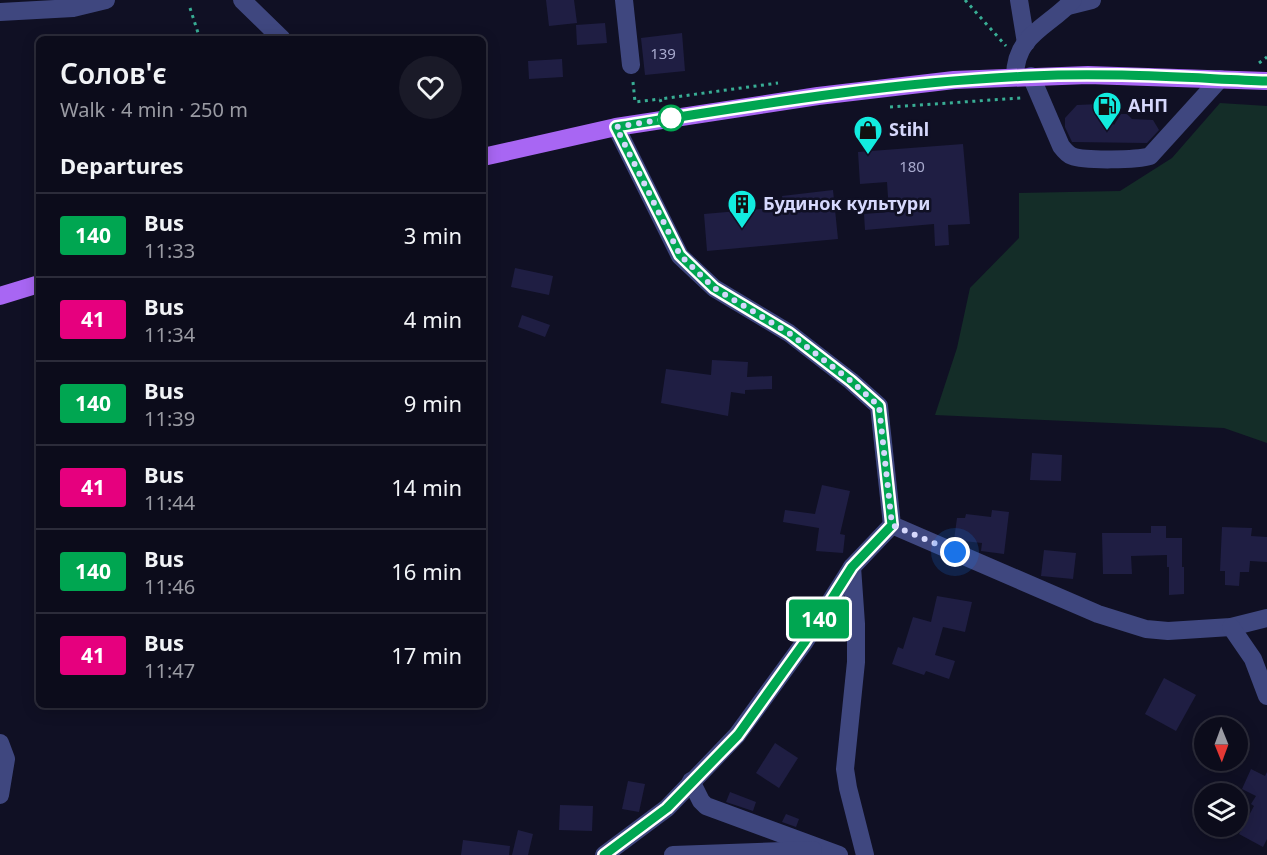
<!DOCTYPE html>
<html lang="en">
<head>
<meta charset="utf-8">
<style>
  body { margin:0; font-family:"Noto Sans",sans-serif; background:#1a1a28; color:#f1f3f6; height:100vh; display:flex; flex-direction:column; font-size:22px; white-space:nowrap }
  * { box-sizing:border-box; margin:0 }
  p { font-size:20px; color:#9a9ba3 }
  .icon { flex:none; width:33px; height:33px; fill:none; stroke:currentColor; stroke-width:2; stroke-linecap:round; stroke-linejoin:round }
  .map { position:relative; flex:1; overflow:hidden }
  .details { position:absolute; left:36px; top:36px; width:450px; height:672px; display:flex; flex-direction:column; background:#0c0c1b; border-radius:9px; box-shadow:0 3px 15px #0003,0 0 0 2px #2c2c3a }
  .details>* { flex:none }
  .badge { padding:0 12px; border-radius:4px; font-size:21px; line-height:39px }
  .needle { width:39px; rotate:179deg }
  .buttons { position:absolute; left:1194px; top:717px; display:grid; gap:12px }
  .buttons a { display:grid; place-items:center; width:54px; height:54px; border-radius:50%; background:#0c0c1b; box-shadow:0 3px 15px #0003,0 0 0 2px #2c2c3a; font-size:30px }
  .you { position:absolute; width:30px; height:30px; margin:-15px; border:4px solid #fff; border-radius:50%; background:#1a73e8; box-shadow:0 0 0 9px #1a73e833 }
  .map>.badge { position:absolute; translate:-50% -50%; box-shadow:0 0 0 3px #fff }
  h2 { padding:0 24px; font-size:22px; line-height:54px }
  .round { display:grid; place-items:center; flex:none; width:63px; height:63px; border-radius:32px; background:#1a1a28 }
  .head { display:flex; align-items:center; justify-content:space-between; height:102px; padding:0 24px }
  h1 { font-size:28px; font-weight:600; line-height:45px }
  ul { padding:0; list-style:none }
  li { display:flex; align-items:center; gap:18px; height:84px; padding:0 24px; border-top:2px solid #2c2c3a }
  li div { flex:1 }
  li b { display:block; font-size:22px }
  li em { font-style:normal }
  li .badge { min-width:66px; font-weight:700; text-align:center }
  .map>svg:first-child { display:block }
</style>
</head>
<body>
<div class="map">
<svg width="1267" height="855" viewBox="0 0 1267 855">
  <rect width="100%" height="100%" fill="#101024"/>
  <path fill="#142d28" d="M 1220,103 L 1267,106 L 1267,443 L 1224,428 L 935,415 L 957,348 L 970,288 L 1019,238 L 1019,193 L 1120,191 L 1172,158 Z"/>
  <g fill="#1f1e43">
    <path d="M 546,0 L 574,0 L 577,23 L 549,26 Z"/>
    <path d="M 605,23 L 607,43 L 577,45 L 576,25 Z"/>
    <path d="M 682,33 L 685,71 L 645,75 L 641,38 Z"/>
    <path d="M 562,59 L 563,77 L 529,79 L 528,61 Z"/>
    <path d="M 1099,104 L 1114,125 L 1121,114 L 1127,114 L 1132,119 L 1153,120 L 1159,130 L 1147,143 L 1072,142 L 1065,127 L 1065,118 L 1077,105 Z"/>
    <path d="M 963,144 L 970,224 L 948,225 L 949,245 L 935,246 L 934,224 L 865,230 L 864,214 L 889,212 L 887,182 L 860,184 L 858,152 Z"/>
    <path d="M 833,190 L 838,239 L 707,251 L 704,214 L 784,207 L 782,196 Z"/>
    <path d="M 515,268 L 553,276 L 549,295 L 511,287 Z"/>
    <path d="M 522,315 L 550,325 L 545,337 L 518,327 Z"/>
    <path d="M 712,360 L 748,362 L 747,377 L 772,376 L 772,389 L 745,390 L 745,394 L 731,392 L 728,416 L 661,403 L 666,369 L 711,375 Z"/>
    <path d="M 1032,453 L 1062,455 L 1061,481 L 1030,480 Z"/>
    <path d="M 822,485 L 850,491 L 840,534 L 845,535 L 843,553 L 816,551 L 819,528 L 783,522 L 785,510 L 815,514 Z"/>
    <path d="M 992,510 L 1009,512 L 1004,554 L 981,551 L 982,543 L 954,540 L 957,518 L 965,518 L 966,514 L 991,517 Z"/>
    <path d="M 1151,526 L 1166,526 L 1166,538 L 1182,538 L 1182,567 L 1167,567 L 1167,555 L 1131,556 L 1132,574 L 1103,574 L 1102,533 L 1151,533 Z"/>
    <path d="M 1222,527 L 1252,528 L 1251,536 L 1267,537 L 1267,562 L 1250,561 L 1249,572 L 1240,572 L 1239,586 L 1225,585 L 1225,571 L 1220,571 Z"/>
    <path d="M 1044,550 L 1076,553 L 1073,579 L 1041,576 Z"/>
    <path d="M 1169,567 L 1184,567 L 1184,594 L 1169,595 Z"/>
    <path d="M 937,596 L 972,602 L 965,632 L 943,627 L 935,655 L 955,661 L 949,679 L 926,671 L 924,675 L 892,664 L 898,647 L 903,649 L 913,617 L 931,622 Z"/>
    <path d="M 1164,678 L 1196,695 L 1176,731 L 1145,714 Z"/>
    <path d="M 775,743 L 798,758 L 779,788 L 756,773 Z"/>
    <path d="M 1251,769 L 1265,776 L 1267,772 L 1267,839 L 1263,847 L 1239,834 L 1254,806 L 1251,804 L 1256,796 L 1242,789 Z"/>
    <path d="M 628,781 L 645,784 L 639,812 L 622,809 Z"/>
    <path d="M 730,792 L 756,802 L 753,811 L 726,802 Z"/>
    <path d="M 560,805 L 593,806 L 592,831 L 559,830 Z"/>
    <path d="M 786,814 L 799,819 L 796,827 L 782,822 Z"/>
    <path d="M 518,830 L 533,834 L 528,855 L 512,855 Z"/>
    <path d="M 463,840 L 510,846 L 509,855 L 461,855 Z"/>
  </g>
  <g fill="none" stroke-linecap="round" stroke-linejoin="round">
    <g stroke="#38ad94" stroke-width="3" stroke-dasharray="3 4.5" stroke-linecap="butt">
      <path d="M 965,0 L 1006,46"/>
      <path d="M 190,8 L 200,39"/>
      <path d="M 1259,63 L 1267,57"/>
      <path d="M 633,82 L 635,102 L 660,99"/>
      <path d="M 661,102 L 660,99 L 778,83"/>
      <path d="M 890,107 L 1021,98"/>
    </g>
    <g stroke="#3f477f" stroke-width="18">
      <path d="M 242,0 L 282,39"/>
      <path d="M 624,0 L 631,65"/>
      <path d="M 1019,0 L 1026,43"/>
      <path d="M 1068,6 L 1092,0"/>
      <path d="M 0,12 L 73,8 L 106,0"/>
      <path d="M 1031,76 L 1061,146 C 1064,150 1067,154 1072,156 C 1084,161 1138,160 1150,156 L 1220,79"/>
      <path d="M 1015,77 C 1015,34 1049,27 1073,0"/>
      <path d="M 616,127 L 680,256 L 714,288 L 789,333 L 851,381 L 879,406 L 892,525 L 1098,614 L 1146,629 L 1168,631 L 1231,627 L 1267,618"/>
      <path d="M 852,567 L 856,624 L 856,662 L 845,769 L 848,788 L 865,855"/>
      <path d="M 1231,627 L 1253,659 L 1267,696"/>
      <path d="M 0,743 L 6,759 L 0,795"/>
      <path d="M 691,781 L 701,801 L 706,806 L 839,855"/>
      <path d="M 604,855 L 667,808 L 737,735 L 804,643 L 852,567 L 892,525"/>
      <path d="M 673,855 L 813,850"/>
    </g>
    <g stroke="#a866f3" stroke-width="18">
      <path d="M 483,157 L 616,127 L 818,96 L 954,80 L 1088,75 L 1267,81"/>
      <path d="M 0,296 L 39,284"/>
    </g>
  </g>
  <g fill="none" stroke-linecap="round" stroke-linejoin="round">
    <g stroke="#fff" stroke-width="14">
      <path id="line" d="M 604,855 L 667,808 L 738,735 L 804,643 L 852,567 L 892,525 L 879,406 L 851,381 L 789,333 L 714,288 L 680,255 L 616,127 C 754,105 891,82 1031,76 C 1109,72 1189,78 1267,81"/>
    </g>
    <use href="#line" stroke="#00a651" stroke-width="9"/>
    <path stroke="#d6d8fc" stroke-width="6" stroke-dasharray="0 10.8" d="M 671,118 L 616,127 L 680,255 L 714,288 L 789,333 L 851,381 L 879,406 L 892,525 L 955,552"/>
  </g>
  <defs>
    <g id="fuel-pin" transform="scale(1.5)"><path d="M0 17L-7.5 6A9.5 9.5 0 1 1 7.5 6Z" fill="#12ecdf" stroke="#101024"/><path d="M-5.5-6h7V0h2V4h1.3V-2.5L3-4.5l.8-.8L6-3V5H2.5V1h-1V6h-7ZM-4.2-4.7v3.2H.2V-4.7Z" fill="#111"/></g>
    <g id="shop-pin" transform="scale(1.5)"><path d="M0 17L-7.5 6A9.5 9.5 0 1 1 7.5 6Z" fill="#12ecdf" stroke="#101024"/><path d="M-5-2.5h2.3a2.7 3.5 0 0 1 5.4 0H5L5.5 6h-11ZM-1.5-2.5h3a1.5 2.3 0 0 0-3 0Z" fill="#111"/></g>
    <g id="building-pin" transform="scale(1.5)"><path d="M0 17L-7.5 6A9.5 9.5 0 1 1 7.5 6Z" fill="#12ecdf" stroke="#101024"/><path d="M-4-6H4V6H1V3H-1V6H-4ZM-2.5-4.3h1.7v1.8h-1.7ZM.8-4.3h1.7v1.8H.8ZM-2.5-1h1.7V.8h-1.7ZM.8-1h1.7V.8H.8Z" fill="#111"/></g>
  </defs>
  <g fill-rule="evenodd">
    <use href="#fuel-pin" x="1107" y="106"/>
    <use href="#shop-pin" x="868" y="130"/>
    <use href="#building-pin" x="742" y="204"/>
  </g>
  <circle fill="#fff" stroke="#00a651" stroke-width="3" cx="671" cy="118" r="12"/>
  <g text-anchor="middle" stroke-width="5" stroke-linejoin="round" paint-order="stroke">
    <g font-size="15" fill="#a8aace">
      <text x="663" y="59">139</text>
      <text x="912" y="172">180</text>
    </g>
    <g font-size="18" font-weight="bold" fill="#d6d8fc" stroke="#101024" text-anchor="start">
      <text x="1128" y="112">АНП</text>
      <text x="889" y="136">Stihl</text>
      <text x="763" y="210">Будинок культури</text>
    </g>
  </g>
</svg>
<div class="buttons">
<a><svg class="needle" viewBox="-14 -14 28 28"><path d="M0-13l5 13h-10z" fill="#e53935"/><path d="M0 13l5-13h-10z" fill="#9a9ba3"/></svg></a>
<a><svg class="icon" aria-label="layers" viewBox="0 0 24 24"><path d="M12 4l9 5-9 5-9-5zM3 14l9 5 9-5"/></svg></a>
</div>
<div class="you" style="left:955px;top:552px"></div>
<b class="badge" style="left:819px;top:619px;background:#00a651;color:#fff">140</b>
<section class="details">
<div class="head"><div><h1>Солов'є</h1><p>Walk · 4 min · 250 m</p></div><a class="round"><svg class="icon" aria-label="heart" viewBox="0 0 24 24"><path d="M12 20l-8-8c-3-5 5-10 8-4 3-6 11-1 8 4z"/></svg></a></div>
<h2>Departures</h2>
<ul>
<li><span class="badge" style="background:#00a651;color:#fff">140</span><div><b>Bus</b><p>11:33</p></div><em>3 min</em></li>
<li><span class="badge" style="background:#e6007e;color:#fff">41</span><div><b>Bus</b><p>11:34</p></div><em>4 min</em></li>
<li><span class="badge" style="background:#00a651;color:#fff">140</span><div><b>Bus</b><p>11:39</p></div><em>9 min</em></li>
<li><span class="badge" style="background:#e6007e;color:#fff">41</span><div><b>Bus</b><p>11:44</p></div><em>14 min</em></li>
<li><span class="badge" style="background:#00a651;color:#fff">140</span><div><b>Bus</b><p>11:46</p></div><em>16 min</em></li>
<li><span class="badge" style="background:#e6007e;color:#fff">41</span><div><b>Bus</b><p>11:47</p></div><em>17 min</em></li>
</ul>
</section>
</div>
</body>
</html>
